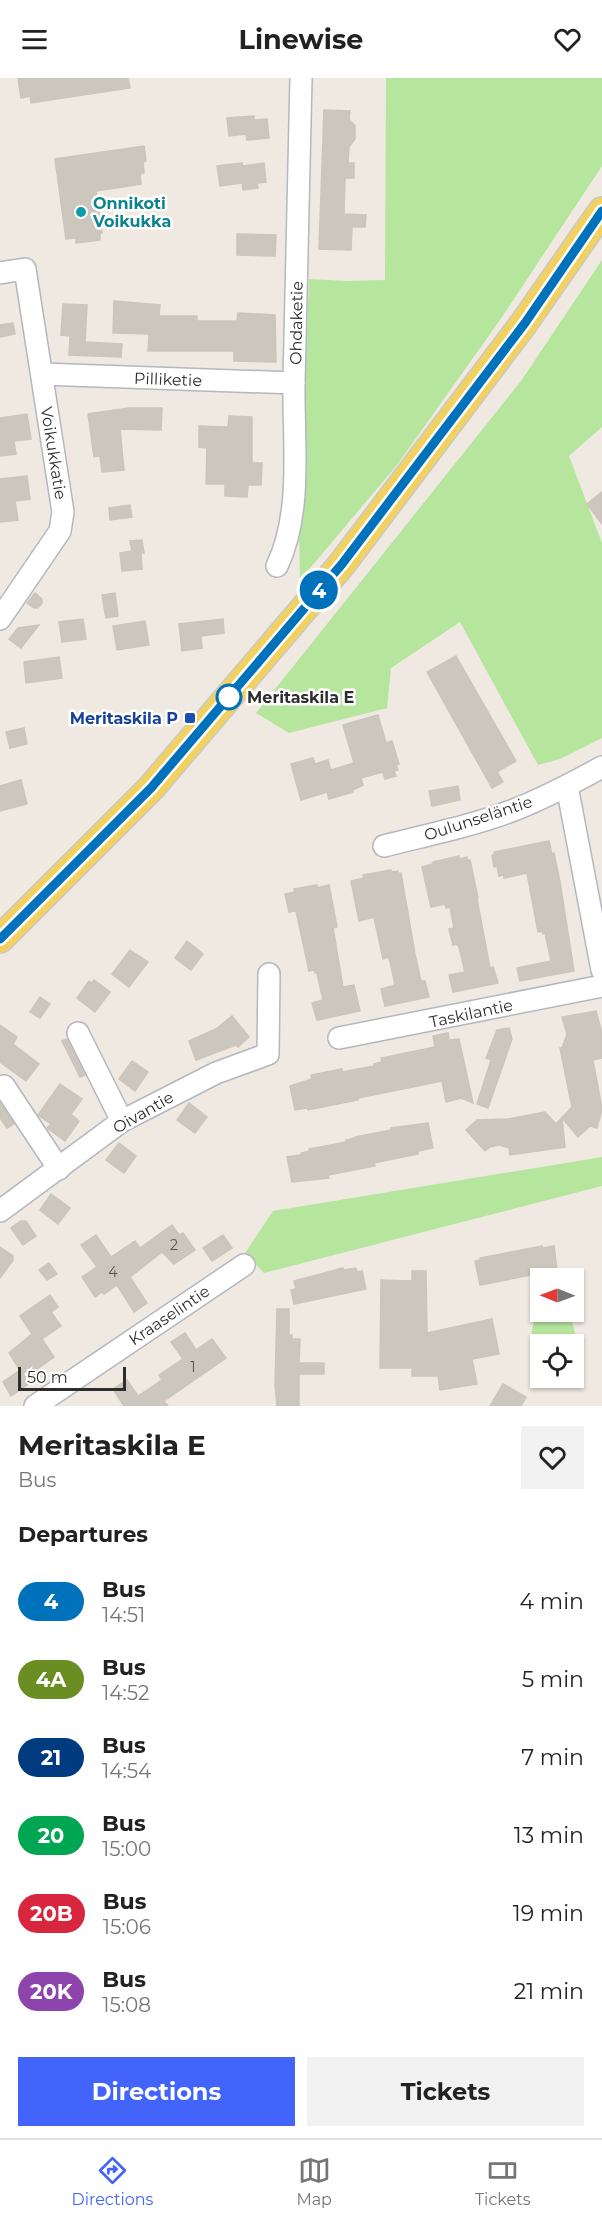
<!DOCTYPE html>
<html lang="en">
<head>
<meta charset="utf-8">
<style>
  body { margin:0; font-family:Montserrat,sans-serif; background:#f2f2f2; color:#222; height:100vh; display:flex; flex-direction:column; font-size:22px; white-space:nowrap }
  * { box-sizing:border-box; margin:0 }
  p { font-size:20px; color:#767676 }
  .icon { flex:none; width:33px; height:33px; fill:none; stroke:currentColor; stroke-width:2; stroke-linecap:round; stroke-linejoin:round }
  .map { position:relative; height:1328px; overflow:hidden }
  .sheet { display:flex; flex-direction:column; background:#fff; flex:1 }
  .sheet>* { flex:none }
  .badge { padding:0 12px; border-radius:20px; font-size:21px; line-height:39px }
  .needle { width:39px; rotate:271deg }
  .fabs { position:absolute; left:530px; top:1190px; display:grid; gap:12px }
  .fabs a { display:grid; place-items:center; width:54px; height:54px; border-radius:0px; background:#fff; box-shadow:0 2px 4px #0004; font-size:30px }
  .scale { position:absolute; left:18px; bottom:15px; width:108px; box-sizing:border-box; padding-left:6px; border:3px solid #2e2e2e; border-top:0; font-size:16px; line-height:21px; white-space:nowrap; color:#2e2e2e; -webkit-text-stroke:4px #fff; paint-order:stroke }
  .map>.badge { position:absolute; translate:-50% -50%; box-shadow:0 0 0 3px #fff }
  h2 { padding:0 18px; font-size:22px; line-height:54px }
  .round { display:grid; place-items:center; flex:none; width:63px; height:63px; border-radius:0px; background:#f2f2f2 }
  .summary { display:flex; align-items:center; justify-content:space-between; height:102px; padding:0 18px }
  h1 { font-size:28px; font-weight:700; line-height:45px }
  .cta { display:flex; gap:12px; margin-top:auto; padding:12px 18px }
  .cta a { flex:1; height:69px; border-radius:0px; background:#4264fb; color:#fff; font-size:24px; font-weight:700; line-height:69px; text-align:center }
  .cta a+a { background:#f2f2f2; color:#222 }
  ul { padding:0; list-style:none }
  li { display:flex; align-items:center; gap:18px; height:78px; padding:0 18px }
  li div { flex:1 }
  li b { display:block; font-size:22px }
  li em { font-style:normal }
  li .badge { min-width:66px; font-weight:700; text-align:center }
  header { display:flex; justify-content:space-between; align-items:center; height:78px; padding:0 18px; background:#fff; font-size:27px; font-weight:700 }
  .dock { display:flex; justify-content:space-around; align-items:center; height:84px; border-top:2px solid #e0e0e0; background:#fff; font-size:16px; color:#767676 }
  .dock a { display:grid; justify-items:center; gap:3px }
  .dock .on { color:#4264fb }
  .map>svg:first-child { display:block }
</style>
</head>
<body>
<header><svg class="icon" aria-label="menu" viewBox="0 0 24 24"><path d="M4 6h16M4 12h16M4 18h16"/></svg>Linewise<svg class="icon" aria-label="heart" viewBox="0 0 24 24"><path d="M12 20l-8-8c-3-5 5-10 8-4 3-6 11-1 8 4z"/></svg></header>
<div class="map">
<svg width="602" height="1328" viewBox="0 0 602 1328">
  <rect width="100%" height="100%" fill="#efe9e1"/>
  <g fill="#b6e59e">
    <path d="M 386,0 L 602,0 L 602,88 L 500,242 L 397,387 L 300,502 L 299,452 L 309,201 L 347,203 L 385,202 Z"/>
    <path d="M 602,182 L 602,349 L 569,378 L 602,465 L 602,660 L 560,681 L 538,687 L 460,544 L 391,590 L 387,630 L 289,655 L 256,635 L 521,303 Z"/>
    <path d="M 602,1079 L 602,1108 L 264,1195 L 245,1175 L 273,1133 Z"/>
    <path d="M 548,1233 L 561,1233 L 563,1238 L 570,1235 L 577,1264 L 573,1268 L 573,1266 L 540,1266 L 540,1273 L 531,1268 L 530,1260 L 536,1236 Z"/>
  </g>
  <g fill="#cbc7bf" stroke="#cbc5ba" stroke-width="1.5">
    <path d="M 18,0 L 128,0 L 130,10 L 31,25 L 30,18 L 21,20 Z"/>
    <path d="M 324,32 L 350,33 L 349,41 L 355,48 L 355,61 L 349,69 L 348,85 L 354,85 L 354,100 L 345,100 L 344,136 L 366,137 L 365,149 L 352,149 L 351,172 L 319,171 Z"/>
    <path d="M 254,38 L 254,42 L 267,41 L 269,60 L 247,62 L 246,56 L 229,58 L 227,40 Z"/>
    <path d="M 144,68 L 146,83 L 143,84 L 144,95 L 140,96 L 141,106 L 96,113 L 102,155 L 100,155 L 100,162 L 76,165 L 76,160 L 66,161 L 55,81 Z"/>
    <path d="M 242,85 L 243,88 L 264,85 L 266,104 L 257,105 L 258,110 L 243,112 L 242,105 L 220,108 L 217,88 Z"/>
    <path d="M 237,156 L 276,157 L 275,178 L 237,177 Z"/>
    <path d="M 114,223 L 160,227 L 159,238 L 197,238 L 197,243 L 237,243 L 238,235 L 275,237 L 276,284 L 234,283 L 234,273 L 148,273 L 149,256 L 113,255 Z"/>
    <path d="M 63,226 L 87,227 L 85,264 L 122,266 L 121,279 L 69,277 L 70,258 L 61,257 Z"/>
    <path d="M 13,245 L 15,256 L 0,259 L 0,247 Z"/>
    <path d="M 129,330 L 162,330 L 161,352 L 120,351 L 124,392 L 102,394 L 100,378 L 94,379 L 88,336 Z"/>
    <path d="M 27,336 L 31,361 L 14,363 L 16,376 L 0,378 L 0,340 Z"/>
    <path d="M 229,338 L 252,339 L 252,385 L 262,385 L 261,407 L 248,407 L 247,419 L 225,418 L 225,406 L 206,406 L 207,370 L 199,369 L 199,348 L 228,349 Z"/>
    <path d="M 27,398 L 30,421 L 15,423 L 18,442 L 0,444 L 0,401 Z"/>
    <path d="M 602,414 L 602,446 L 587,426 Z"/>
    <path d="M 130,427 L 132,439 L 110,442 L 109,430 Z"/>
    <path d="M 142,462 L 144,475 L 141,475 L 142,491 L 122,493 L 120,475 L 132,473 L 130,463 Z"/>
    <path d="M 35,515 L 42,521 L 42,525 L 38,530 L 34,530 L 27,525 Z"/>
    <path d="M 115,515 L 118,538 L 106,540 L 102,517 Z"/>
    <path d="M 83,541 L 86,561 L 62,564 L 59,544 Z"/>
    <path d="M 223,541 L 224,555 L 201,558 L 202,570 L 182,573 L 179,546 Z"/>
    <path d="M 145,543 L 149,567 L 117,572 L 113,548 Z"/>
    <path d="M 39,547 L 21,570 L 9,561 L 18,550 Z"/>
    <path d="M 456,578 L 516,683 L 497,694 L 503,704 L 492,710 L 427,594 Z"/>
    <path d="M 59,579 L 62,600 L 26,605 L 24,584 Z"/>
    <path d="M 378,637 L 386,665 L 392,663 L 399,686 L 396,687 L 398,692 L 394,693 L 396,698 L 385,701 L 383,694 L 361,700 L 363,707 L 353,712 L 353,714 L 329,721 L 327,714 L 301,722 L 291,686 L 313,680 L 315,686 L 328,682 L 331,692 L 354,685 L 343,647 Z"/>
    <path d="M 24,650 L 27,666 L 10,670 L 6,654 Z"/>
    <path d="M 21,702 L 27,726 L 0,733 L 0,708 Z"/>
    <path d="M 458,708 L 460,722 L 432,728 L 429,713 Z"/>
    <path d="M 549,763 L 552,776 L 554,775 L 560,804 L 574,893 L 520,903 L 517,890 L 551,883 L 545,855 L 543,856 L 542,853 L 538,854 L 527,795 L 504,800 L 504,797 L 499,798 L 497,788 L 494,789 L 492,777 L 495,777 L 494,774 Z"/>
    <path d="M 459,778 L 460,781 L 467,779 L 467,782 L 470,782 L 478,820 L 477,821 L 490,890 L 493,889 L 498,905 L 453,914 L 449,897 L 465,894 L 459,869 L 457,866 L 453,867 L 449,851 L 454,850 L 450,829 L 446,830 L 445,826 L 431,829 L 422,789 L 433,786 L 433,784 Z"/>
    <path d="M 391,792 L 391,794 L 398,793 L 399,796 L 401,795 L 415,876 L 421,903 L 425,903 L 429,919 L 385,928 L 381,911 L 395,907 L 390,883 L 388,879 L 383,881 L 374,839 L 359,843 L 351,803 L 364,800 L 363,797 Z"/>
    <path d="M 317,807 L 317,810 L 329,807 L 337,849 L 333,850 L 343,909 L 354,907 L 360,933 L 317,942 L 312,925 L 323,922 L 317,895 L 315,895 L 314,892 L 309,893 L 296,833 L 289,834 L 285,816 L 295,814 L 294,811 Z"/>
    <path d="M 187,863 L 203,876 L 191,892 L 175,880 Z"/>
    <path d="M 130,872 L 148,884 L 129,909 L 112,896 Z"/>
    <path d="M 94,902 L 110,914 L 95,934 L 77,920 L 89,903 L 92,905 Z"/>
    <path d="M 40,919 L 50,926 L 40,940 L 30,934 Z"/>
    <path d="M 596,933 L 602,955 L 602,980 L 593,982 L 602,1031 L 597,1050 L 590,1048 L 578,1059 L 562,1040 L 565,1069 L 510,1077 L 509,1070 L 500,1067 L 490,1069 L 485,1073 L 466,1052 L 477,1042 L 508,1041 L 545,1034 L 556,1046 L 572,1029 L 560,970 L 562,970 L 567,956 L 562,939 Z"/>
    <path d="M 232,938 L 249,959 L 238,969 L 236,967 L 196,982 L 189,963 L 216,951 Z"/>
    <path d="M 0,947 L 17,959 L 13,966 L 39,986 L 26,1003 L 0,984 Z"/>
    <path d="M 509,950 L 512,961 L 488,1030 L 477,1026 L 491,982 L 486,980 L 497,952 Z"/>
    <path d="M 448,955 L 449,962 L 459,961 L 473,1025 L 461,1020 L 446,1024 L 442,1003 L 358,1020 L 358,1022 L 308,1032 L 307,1030 L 295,1032 L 290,1008 L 312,1001 L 311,997 L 342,991 L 342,994 L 374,988 L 374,986 L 382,984 L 381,980 L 435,969 L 433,958 Z"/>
    <path d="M 67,961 L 85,997 L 80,999 L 62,963 Z"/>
    <path d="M 132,983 L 148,994 L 135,1013 L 119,1001 Z"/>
    <path d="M 60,1006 L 82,1021 L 71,1036 L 79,1043 L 65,1063 L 47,1050 L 51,1046 L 38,1037 Z"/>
    <path d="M 0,1025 L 14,1046 L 7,1050 L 0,1040 Z"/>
    <path d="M 189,1025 L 207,1039 L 195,1055 L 177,1042 Z"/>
    <path d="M 428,1045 L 433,1070 L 418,1073 L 418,1076 L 374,1085 L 375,1088 L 328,1097 L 329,1100 L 292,1104 L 287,1079 L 301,1077 L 301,1075 L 310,1073 L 309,1071 L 346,1064 L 346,1062 L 355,1060 L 355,1059 L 391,1052 L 391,1050 Z"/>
    <path d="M 119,1065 L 136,1078 L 124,1095 L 106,1082 Z"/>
    <path d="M 51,1116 L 70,1130 L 58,1146 L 40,1132 Z"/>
    <path d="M 21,1143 L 26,1143 L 36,1158 L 23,1167 L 11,1150 Z"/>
    <path d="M 172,1147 L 179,1157 L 183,1155 L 195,1172 L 174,1186 L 162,1174 L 130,1199 L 147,1225 L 134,1234 L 117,1207 L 104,1216 L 102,1214 L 95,1219 L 82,1199 L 97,1189 L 81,1167 L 96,1157 L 111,1179 L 135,1163 L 140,1170 Z"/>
    <path d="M 223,1157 L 232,1170 L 212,1183 L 203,1170 Z"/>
    <path d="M 542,1168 L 543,1170 L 554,1168 L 557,1192 L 480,1207 L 475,1183 L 480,1182 L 480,1180 Z"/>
    <path d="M 0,1169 L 13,1178 L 13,1182 L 0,1200 Z"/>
    <path d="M 49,1185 L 57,1196 L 47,1202 L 39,1192 Z"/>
    <path d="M 343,1190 L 344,1192 L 356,1190 L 357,1194 L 362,1193 L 366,1211 L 294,1226 L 291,1212 L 296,1211 L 294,1203 Z"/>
    <path d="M 412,1193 L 426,1193 L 427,1255 L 492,1241 L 499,1276 L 472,1281 L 477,1306 L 440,1312 L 438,1298 L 412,1298 L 412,1290 L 380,1290 L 381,1202 L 412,1203 Z"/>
    <path d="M 50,1217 L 58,1229 L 51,1234 L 61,1248 L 42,1261 L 54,1279 L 36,1292 L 40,1298 L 11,1318 L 3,1304 L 20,1292 L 9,1275 L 32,1256 L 20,1238 Z"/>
    <path d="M 277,1231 L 289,1231 L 289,1257 L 292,1257 L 292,1261 L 300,1261 L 299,1285 L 324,1285 L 324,1296 L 299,1296 L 299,1328 L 277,1328 L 275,1307 Z"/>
    <path d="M 185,1255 L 196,1272 L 212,1261 L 226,1280 L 164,1323 L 168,1328 L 124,1328 L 113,1311 L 127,1302 L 138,1318 L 162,1302 L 159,1297 L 183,1281 L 171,1264 Z"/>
    <path d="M 503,1306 L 526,1319 L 521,1328 L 490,1328 Z"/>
  </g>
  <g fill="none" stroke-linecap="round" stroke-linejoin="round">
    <g stroke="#b4b7c1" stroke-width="24">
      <g id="minor">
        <path d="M 0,195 L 25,191 L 63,434 L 60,453 L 0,541"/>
        <path d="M 42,296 L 294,305"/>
        <path d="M 277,488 C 303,434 293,363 294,304 C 296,203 299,101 301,0"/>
        <path d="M 567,708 L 602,892"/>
        <path d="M 384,768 C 427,757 472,748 514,732 C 544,720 573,705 602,689"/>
        <path d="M 78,955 L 122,1043"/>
        <path d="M 339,960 L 602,908"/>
        <path d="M 4,1008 L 59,1091"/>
        <path d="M 0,1133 L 122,1043 L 216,995 L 268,976 L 269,896"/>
        <path d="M 35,1328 L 244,1187"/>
      </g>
    </g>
    <g stroke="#c9c9c9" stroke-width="30">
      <path id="major" d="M 0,861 L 151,710 L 342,486 L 524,245 L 602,133"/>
    </g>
    <use href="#minor" stroke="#fff" stroke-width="21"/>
    <use href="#major" stroke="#f2d163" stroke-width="27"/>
  </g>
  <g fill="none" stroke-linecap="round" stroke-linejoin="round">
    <g stroke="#fff" stroke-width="14">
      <path id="line" d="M 0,861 L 151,710 L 342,486 L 525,245 L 602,133"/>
    </g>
    <use href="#line" stroke="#0072bc" stroke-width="9"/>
  </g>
  <circle fill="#0f9aa8" stroke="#fff" stroke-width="2" cx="81" cy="134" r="6"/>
  <circle fill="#fff" stroke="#0072bc" stroke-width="3" cx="229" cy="619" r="12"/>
  <rect fill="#1a4fb4" stroke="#fff" stroke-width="2" x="184" y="634" width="12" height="12" rx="3"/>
  <g text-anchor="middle" stroke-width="5" stroke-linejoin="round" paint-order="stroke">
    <g font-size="14" fill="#555452">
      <text x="174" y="1172">2</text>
      <text x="113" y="1199">4</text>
      <text x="193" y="1294">1</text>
    </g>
    <g font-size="16" font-weight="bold" fill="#0d838f" stroke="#fff" text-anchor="start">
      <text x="93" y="131">Onnikoti<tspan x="93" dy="18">Voikukka</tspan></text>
    </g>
    <g font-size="16" fill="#2e2e2e" stroke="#fff">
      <text transform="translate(296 245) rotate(-89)" y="6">Ohdaketie</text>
      <text transform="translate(168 301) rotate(2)" y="6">Pilliketie</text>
      <text transform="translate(54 375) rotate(81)" y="6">Voikukkatie</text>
      <text transform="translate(478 740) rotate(-18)" y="6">Oulunseläntie</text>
      <text transform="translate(471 935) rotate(-12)" y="6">Taskilantie</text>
      <text transform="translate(143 1034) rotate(-30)" y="6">Oivantie</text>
      <text transform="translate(169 1237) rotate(-34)" y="6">Kraaselintie</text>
    </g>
    <g font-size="16" font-weight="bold" fill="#2e2e2e" stroke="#fff" text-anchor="start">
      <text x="247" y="625">Meritaskila E</text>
    </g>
    <g font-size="16" font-weight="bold" fill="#164399" stroke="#fff" text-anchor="end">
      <text x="178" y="646">Meritaskila P</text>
    </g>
  </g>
</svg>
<div class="fabs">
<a><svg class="needle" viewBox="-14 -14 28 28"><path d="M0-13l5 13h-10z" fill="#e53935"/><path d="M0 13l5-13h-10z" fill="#767676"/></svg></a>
<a><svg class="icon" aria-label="locate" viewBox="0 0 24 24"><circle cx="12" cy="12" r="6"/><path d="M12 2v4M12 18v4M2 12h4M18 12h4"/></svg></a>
</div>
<div class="scale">50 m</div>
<b class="badge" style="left:319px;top:512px;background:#0072bc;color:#fff">4</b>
</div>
<section class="sheet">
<div class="summary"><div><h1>Meritaskila E</h1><p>Bus</p></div><a class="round"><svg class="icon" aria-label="heart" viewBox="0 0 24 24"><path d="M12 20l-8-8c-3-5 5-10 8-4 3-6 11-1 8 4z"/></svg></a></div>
<h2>Departures</h2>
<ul>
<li><span class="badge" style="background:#0072bc;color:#fff">4</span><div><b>Bus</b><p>14:51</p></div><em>4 min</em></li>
<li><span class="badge" style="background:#6b8e23;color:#fff">4A</span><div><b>Bus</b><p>14:52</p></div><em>5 min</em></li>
<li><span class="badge" style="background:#003b80;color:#fff">21</span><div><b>Bus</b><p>14:54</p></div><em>7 min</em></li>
<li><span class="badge" style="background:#00a651;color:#fff">20</span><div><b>Bus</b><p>15:00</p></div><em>13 min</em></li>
<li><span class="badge" style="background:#d7263d;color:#fff">20B</span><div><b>Bus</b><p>15:06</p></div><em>19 min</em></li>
<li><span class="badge" style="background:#8e44ad;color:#fff">20K</span><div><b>Bus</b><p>15:08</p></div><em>21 min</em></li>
</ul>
<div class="cta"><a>Directions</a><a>Tickets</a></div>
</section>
<nav class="dock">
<a class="on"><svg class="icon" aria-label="directions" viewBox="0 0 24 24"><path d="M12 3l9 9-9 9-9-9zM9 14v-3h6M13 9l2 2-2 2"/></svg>Directions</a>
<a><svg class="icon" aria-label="map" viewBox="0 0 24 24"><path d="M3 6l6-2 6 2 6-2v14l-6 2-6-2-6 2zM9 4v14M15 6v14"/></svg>Map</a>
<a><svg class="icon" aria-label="tickets" viewBox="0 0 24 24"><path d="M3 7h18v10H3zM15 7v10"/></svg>Tickets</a>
</nav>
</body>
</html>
